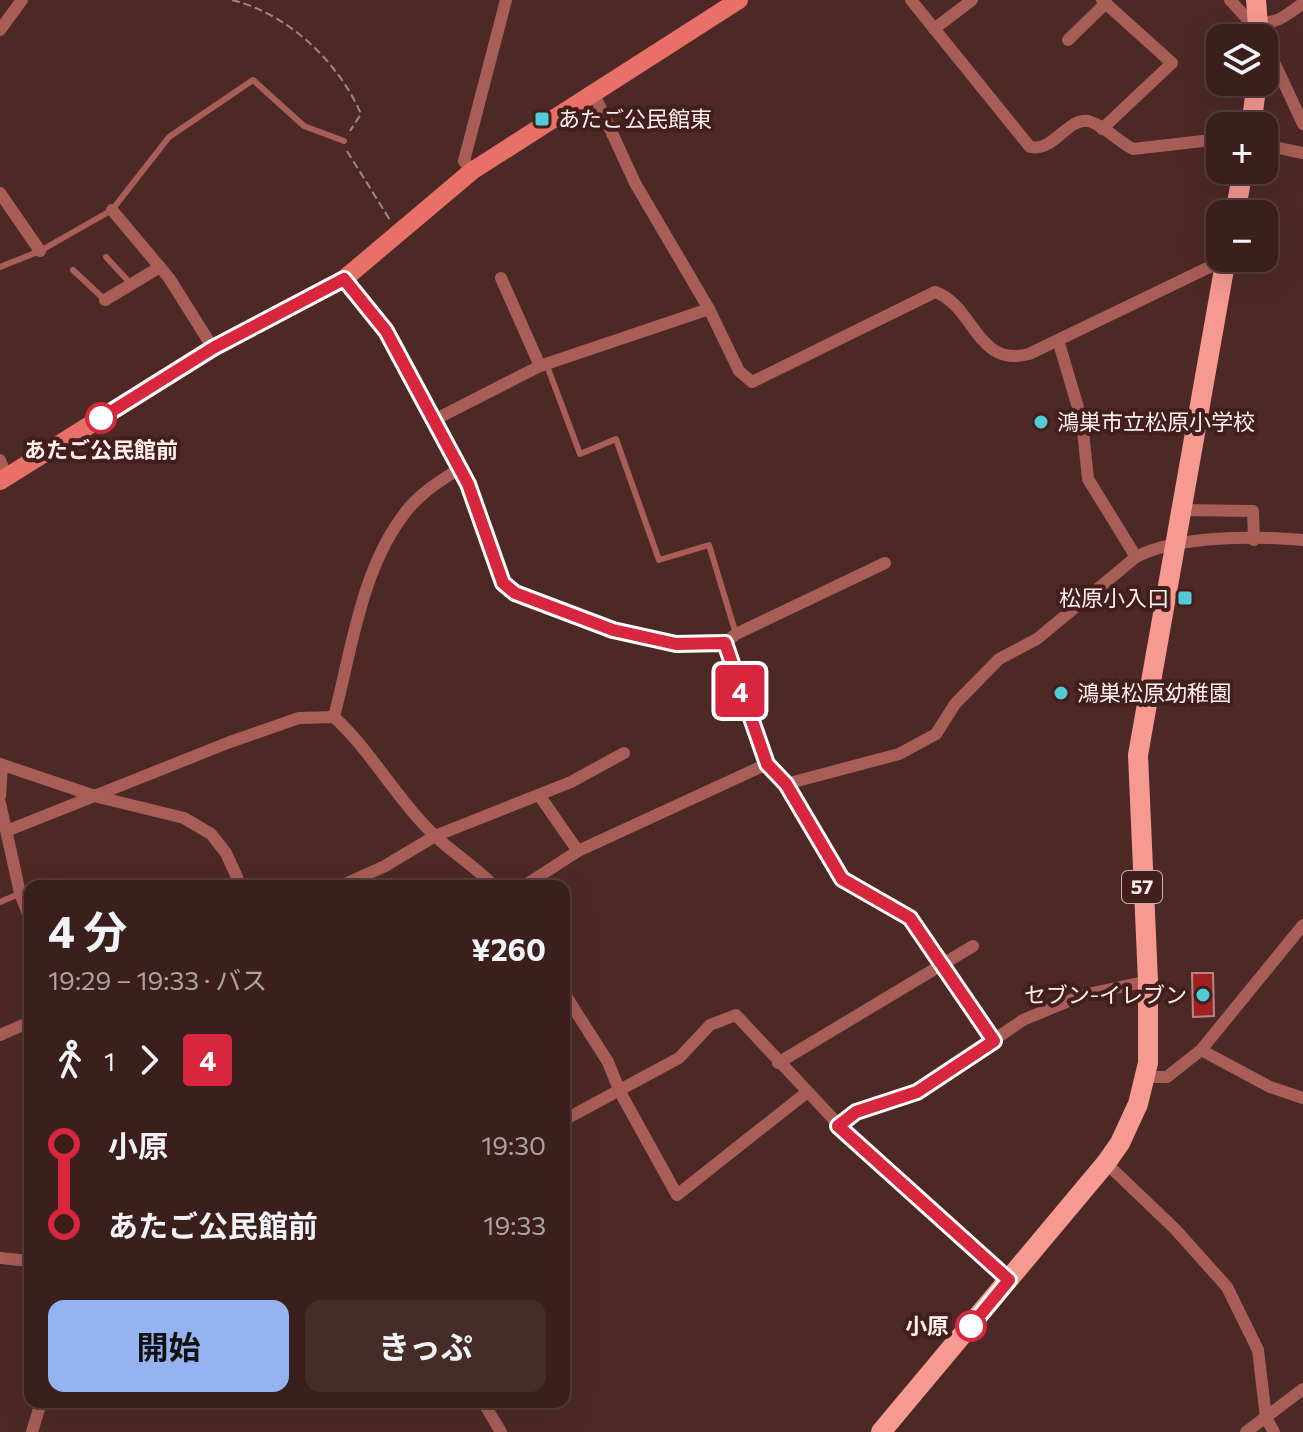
<!DOCTYPE html>
<html lang="ja">
<head>
<meta charset="utf-8">
<style>
  body { margin:0; font-family:Commissioner,"Noto Sans JP",sans-serif; background:#452c29; color:#f1f3f6; height:100vh; display:flex; flex-direction:column; font-size:30px; white-space:nowrap }
  * { box-sizing:border-box; margin:0 }
  p { font-size:26px; color:#aba2a3 }
  .icon { flex:none; width:44px; height:44px; fill:none; stroke:currentColor; stroke-width:2; stroke-linecap:round; stroke-linejoin:round }
  .map { position:relative; flex:1; overflow:hidden }
  .sheet { position:absolute; left:24px; top:880px; width:546px; height:528px; display:flex; flex-direction:column; background:#3a1f1c; border-radius:16px; box-shadow:0 8px 32px #0002,0 0 0 2px #543d3b }
  .sheet>* { flex:none }
  .badge { padding:0 16px; border-radius:6px; font-size:28px; line-height:52px }
  .controls { position:absolute; left:1206px; top:24px; display:grid; gap:16px }
  .controls a { display:grid; place-items:center; width:72px; height:72px; border-radius:16px; background:#3a1f1c; box-shadow:0 8px 32px #0002,0 0 0 2px #543d3b; font-size:40px }
  .map>.badge { position:absolute; translate:-50% -50%; box-shadow:0 0 0 4px #fff }
  .legs { display:flex; align-items:center; gap:12px; height:88px; padding:0 24px; font-size:26px }
  .legs p { margin-inline-start:auto }
  .headline { display:flex; align-items:center; justify-content:space-between; height:136px; padding:0 24px }
  h1 { font-size:44px; font-weight:700; line-height:60px }
  .primary-button { display:flex; gap:16px; margin-top:auto; padding:16px 24px }
  .primary-button a { flex:1; height:92px; border-radius:16px; background:#95b2f1; color:#111; font-size:32px; font-weight:700; line-height:92px; text-align:center }
  .primary-button a+a { background:#452c29; color:#f1f3f6 }
  ul { padding:0 24px; list-style:none }
  li { display:flex; align-items:center; gap:28px; height:80px; font-size:30px }
  li i { display:grid; place-items:center; width:12px; height:100%; margin:0 10px; background:currentColor }
  li i::after { content:''; width:20px; height:20px; margin:-10px; border:6px solid; border-radius:50%; background:#3a1f1c }
  li p { margin-inline-start:auto }
  li:first-child i { background:linear-gradient(#0000 50%,currentColor 0) }
  li:last-child i { background:linear-gradient(currentColor 50%,#0000 0) }
  .map>svg:first-child { display:block }
</style>
</head>
<body>
<div class="map">
<svg width="1303" height="1432" viewBox="0 0 1303 1432">
  <rect width="100%" height="100%" fill="#4d2926"/>
  <path fill="#9e2122" stroke="#b28681" stroke-width="2" d="M 1192,973 L 1213,973 L 1214,1016 L 1193,1017 Z"/>
  <g fill="none" stroke-linecap="round" stroke-linejoin="round">
    <g stroke="#a08683" stroke-width="2" stroke-dasharray="8 4" stroke-linecap="butt">
      <path d="M 232,0 C 288,14 338,61 361,114 L 350,131"/>
      <path d="M 347,151 L 390,220"/>
    </g>
    <g stroke="#a95d57" stroke-width="6">
      <path d="M 106,257 L 131,284"/>
      <path d="M 0,267 L 40,251 L 112,210 L 169,137 L 253,80 L 304,126 L 344,141"/>
      <path d="M 73,270 L 105,300"/>
      <path d="M 546,363 L 580,454 L 616,439 L 659,560 L 709,545 L 736,634"/>
      <path d="M 0,902 L 19,894"/>
    </g>
    <g stroke="#a95d57" stroke-width="12">
      <path d="M 911,0 L 1030,147 C 1054,152 1067,118 1088,121 C 1102,124 1119,142 1133,149 L 1220,139"/>
      <path d="M 1102,0 L 1172,63 L 1102,129"/>
      <path d="M 1230,0 L 1251,23 C 1275,25 1285,17 1303,3"/>
      <path d="M 934,29 L 972,0"/>
      <path d="M 0,30 L 22,0"/>
      <path d="M 1068,40 L 1106,3"/>
      <path d="M 1264,57 L 1274,62 L 1303,124"/>
      <path d="M 595,96 L 635,183 L 709,309 L 739,371 L 752,382 L 935,292 C 975,306 976,368 1029,354 L 1226,259"/>
      <path d="M 1264,145 L 1303,153"/>
      <path d="M 472,171 L 464,161 L 506,0"/>
      <path d="M 0,193 L 40,251"/>
      <path d="M 112,210 L 169,278 L 213,348"/>
      <path d="M 501,278 L 540,366"/>
      <path d="M 344,279 L 386,331 L 468,484 L 503,583 L 515,593 L 613,630 L 676,644 L 725,643"/>
      <path d="M 105,300 L 160,267"/>
      <path d="M 1058,340 L 1082,421 L 1088,479 L 1136,557"/>
      <path d="M 432,421 L 540,366 L 709,309"/>
      <path d="M 0,460 L 7,477"/>
      <path d="M 1181,510 L 1253,511 L 1254,540"/>
      <path d="M 334,717 C 351,652 361,572 402,517 C 416,496 438,482 459,469"/>
      <path d="M 0,764 L 98,797 L 184,818 L 211,834 L 226,853 L 241,886"/>
      <path d="M 767,764 L 725,643 L 736,634 L 885,563"/>
      <path d="M 786,784 L 899,754 L 936,734 L 955,704 L 999,659 L 1037,639 L 1136,557 C 1178,535 1256,536 1303,540"/>
      <path d="M 539,795 L 578,851"/>
      <path d="M 0,796 L 2,766"/>
      <path d="M 0,803 L 20,893 L 30,919"/>
      <path d="M 9,830 L 230,742 L 299,718 L 334,717 C 371,751 394,795 429,830 C 449,851 474,865 494,886"/>
      <path d="M 341,886 L 385,866 L 435,836 L 571,782 L 624,753"/>
      <path d="M 524,886 L 578,851 L 767,764 L 786,784 L 842,879 L 910,918 L 994,1041"/>
      <path d="M 564,993 L 608,1062 L 620,1092 L 677,1195 L 806,1093"/>
      <path d="M 0,1035 L 30,1022"/>
      <path d="M 1201,1050 L 1270,1087 L 1303,1098"/>
      <path d="M 778,1063 L 973,946"/>
      <path d="M 1144,1077 L 1167,1077 L 1201,1050 L 1303,925"/>
      <path d="M 564,1120 L 679,1058 L 710,1025 L 736,1015 L 867,1155 L 1009,1280"/>
      <path d="M 838,1126 L 856,1112 L 917,1092 L 1023,1020 L 1083,995 L 1148,981"/>
      <path d="M 1106,1163 L 1175,1229 L 1227,1287 L 1258,1350 L 1266,1418 L 1274,1432"/>
      <path d="M 0,1258 L 30,1261"/>
      <path d="M 483,1402 L 501,1432"/>
      <path d="M 32,1432 L 41,1402"/>
      <path d="M 1246,1432 L 1303,1389"/>
    </g>
    <path stroke="#e87068" stroke-width="18" d="M 0,481 L 213,348 L 344,279 L 472,171 L 739,0"/>
    <g stroke="#f69990" stroke-width="20">
      <path d="M 1256,0 L 1259,38"/>
      <path d="M 1251,126 L 1257,82"/>
      <path d="M 1235,214 L 1243,170"/>
      <path d="M 881,1432 L 1106,1163 L 1120,1143 L 1138,1104 L 1148,1063 L 1148,981 L 1138,755 L 1226,258"/>
    </g>
  </g>
  <g fill="none" stroke-linecap="round" stroke-linejoin="round">
    <g stroke="#fff" stroke-width="18">
      <path id="line-1" d="M 101,418 L 213,348 L 344,279 L 386,331 L 468,484 L 503,583 L 515,593 L 613,630 L 676,644 L 725,643 L 767,764 L 786,784 L 842,879 L 910,918 L 994,1041 L 917,1092 L 856,1112 L 838,1126 L 1009,1280 L 971,1326"/>
    </g>
    <use href="#line-1" stroke="#d7263d" stroke-width="12"/>
  </g>
  <g fill="#52cbd9" stroke="#421f1c" stroke-width="3">
    <rect x="534" y="111" width="16" height="16" rx="4"/>
    <circle cx="1041" cy="422" r="8"/>
    <rect x="1177" y="590" width="16" height="16" rx="4"/>
    <circle cx="1061" cy="693" r="8"/>
    <circle cx="1203" cy="995" r="8"/>
  </g>
  <g fill="#fff" stroke="#d7263d" stroke-width="4">
    <circle cx="101" cy="418" r="14"/>
    <circle cx="971" cy="1326" r="14"/>
  </g>
  <g text-anchor="middle" stroke-width="8" stroke-linejoin="round" paint-order="stroke">
    <rect fill="#421f1c" stroke="#c6b1ae" stroke-width="2" x="1122" y="871" width="40" height="32" rx="6"/>
    <g font-size="20" font-weight="bold" fill="#feefed">
      <text x="1142" y="894">57</text>
    </g>
    <g font-size="22" fill="#feefed" stroke="#421f1c" text-anchor="start">
      <text x="558" y="127">あたご公民館東</text>
      <text x="1057" y="430">鴻巣市立松原小学校</text>
      <text x="1169" y="606" text-anchor="end">松原小入口</text>
      <text x="1077" y="701">鴻巣松原幼稚園</text>
      <text x="1187" y="1003" text-anchor="end">セブン-イレブン</text>
    </g>
    <g font-size="22" font-weight="bold" fill="#feefed" stroke="#421f1c">
      <text x="101" y="458">あたご公民館前</text>
      <text x="949" y="1334" text-anchor="end">小原</text>
    </g>
  </g>
</svg>
<div class="controls">
<a><svg class="icon" aria-label="layers" viewBox="0 0 24 24"><path d="M12 4l9 5-9 5-9-5zM3 14l9 5 9-5"/></svg></a>
<a>+</a>
<a>−</a>
</div>
<b class="badge" style="left:740px;top:691px;background:#d7263d;color:#fff">4</b>
<section class="sheet">
<div class="headline"><div><h1>4 分</h1><p>19:29 – 19:33 · バス</p></div><b>¥260</b></div>
<div class="legs"><svg class="icon" aria-label="walk" viewBox="0 0 24 24"><circle cx="13" cy="4" r="2"/><path d="M13 8l-2 6 4 7M11 14l-3 7M7 12l3-4h3l4 4"/></svg>1<svg class="icon" aria-label="forward" viewBox="0 0 24 24"><path d="M9 5l7 7-7 7"/></svg><b class="badge" style="background:#d7263d;color:#fff">4</b></div>
<ul>
<li><i style="color:#d7263d"></i><b>小原</b><p>19:30</p></li>
<li><i style="color:#d7263d"></i><b>あたご公民館前</b><p>19:33</p></li>
</ul>
<div class="primary-button"><a>開始</a><a>きっぷ</a></div>
</section>
</div>
</body>
</html>
